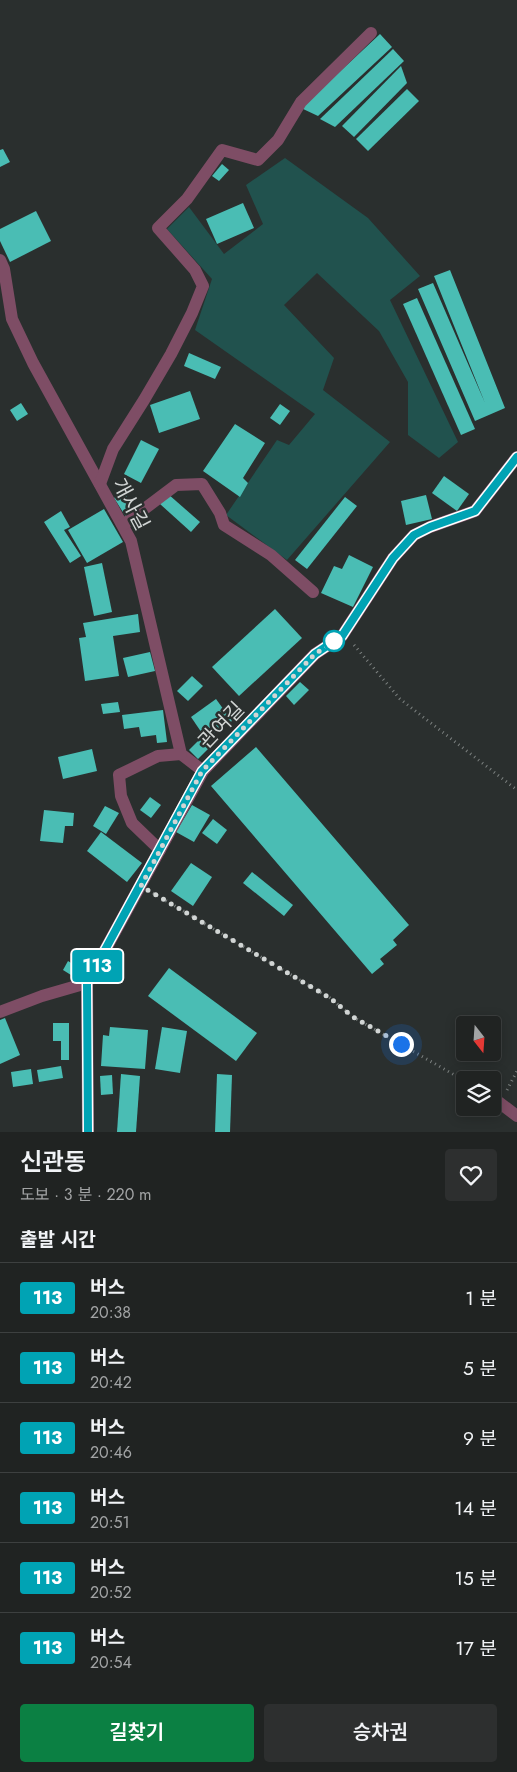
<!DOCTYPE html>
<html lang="ko">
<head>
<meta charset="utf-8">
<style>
  body { margin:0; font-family:Jost,"Noto Sans KR",sans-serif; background:#2d2f2f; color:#f1f3f6; height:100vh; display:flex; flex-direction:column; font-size:19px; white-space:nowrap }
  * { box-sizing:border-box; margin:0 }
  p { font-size:16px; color:#a2a4a5 }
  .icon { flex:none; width:28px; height:28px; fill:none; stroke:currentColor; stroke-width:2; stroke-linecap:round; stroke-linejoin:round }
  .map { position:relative; height:1132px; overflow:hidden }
  .details { display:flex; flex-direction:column; background:#202322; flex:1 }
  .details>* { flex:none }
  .badge { padding:0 10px; border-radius:4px; font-size:18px; line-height:32px }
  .needle { width:32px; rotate:163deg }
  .fabs { position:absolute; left:456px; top:1016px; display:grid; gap:10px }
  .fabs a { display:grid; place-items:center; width:45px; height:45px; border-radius:5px; background:#202322; box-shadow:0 2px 12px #0003,0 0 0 1px #3d4040; font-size:25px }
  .you { position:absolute; width:25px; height:25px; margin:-12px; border:4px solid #fff; border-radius:50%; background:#1a73e8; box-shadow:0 0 0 8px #1a73e833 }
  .map>.badge { position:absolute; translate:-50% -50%; box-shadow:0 0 0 2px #fff }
  h2 { padding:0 20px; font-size:19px; line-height:45px }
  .round { display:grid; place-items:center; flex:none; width:52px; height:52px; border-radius:5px; background:#2d2f2f }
  .overview { display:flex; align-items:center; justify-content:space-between; height:85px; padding:0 20px }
  h1 { font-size:24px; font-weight:600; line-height:38px }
  .button { display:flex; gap:10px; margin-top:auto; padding:10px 20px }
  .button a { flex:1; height:58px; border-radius:5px; background:#0b8043; color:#fff; font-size:20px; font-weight:600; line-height:58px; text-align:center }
  .button a+a { background:#2d2f2f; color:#f1f3f6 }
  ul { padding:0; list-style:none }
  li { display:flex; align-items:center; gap:15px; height:70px; padding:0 20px; border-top:1px solid #3d4040 }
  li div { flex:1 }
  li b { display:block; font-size:19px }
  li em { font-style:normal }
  li .badge { min-width:55px; font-weight:700; text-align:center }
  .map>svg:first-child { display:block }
</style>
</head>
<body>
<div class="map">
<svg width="517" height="1132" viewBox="0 0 517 1132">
  <rect width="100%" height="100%" fill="#2a2f2e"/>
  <path fill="#21524e" d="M 285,158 L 368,218 L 420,276 L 390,300 L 458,442 L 439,458 L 408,435 L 408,382 L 379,331 L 317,273 L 284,305 L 334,358 L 323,390 L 390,442 L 287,560 L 226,515 L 277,440 L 289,445 L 315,414 L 195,330 L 212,279 L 167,229 L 189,207 L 224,254 L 263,224 L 246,185 Z"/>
  <g fill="#4abdb4">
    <path d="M 380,34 L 392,47 L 318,116 L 301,108 Z"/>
    <path d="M 393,49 L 404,61 L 335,127 L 320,119 Z"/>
    <path d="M 401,66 L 407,83 L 354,137 L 342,126 Z"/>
    <path d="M 407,89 L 419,101 L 368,151 L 356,139 Z"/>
    <path d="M 3,149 L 10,162 L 0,167 L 0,150 Z"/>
    <path d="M 222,164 L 229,170 L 219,181 L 212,176 Z"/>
    <path d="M 243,203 L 254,228 L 217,244 L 206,219 Z"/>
    <path d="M 36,211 L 51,241 L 10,262 L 0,241 L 0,229 Z"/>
    <path d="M 450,270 L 505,408 L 475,421 L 418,289 L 433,283 L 485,403 L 434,276 Z"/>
    <path d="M 417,298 L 475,429 L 461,435 L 403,304 Z"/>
    <path d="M 189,353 L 221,367 L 215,379 L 184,366 Z"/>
    <path d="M 190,391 L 200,419 L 159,433 L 150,405 Z"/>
    <path d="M 21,403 L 28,414 L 17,421 L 10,410 Z"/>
    <path d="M 280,404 L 290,411 L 280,425 L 270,418 Z"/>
    <path d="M 235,424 L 265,443 L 243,478 L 248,483 L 240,497 L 203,471 Z"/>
    <path d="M 141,440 L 159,449 L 141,483 L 124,474 Z"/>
    <path d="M 444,476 L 469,494 L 457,511 L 432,493 Z"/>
    <path d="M 124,492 L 136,511 L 126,517 L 114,498 Z"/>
    <path d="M 168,494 L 200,522 L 191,532 L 160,504 Z"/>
    <path d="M 426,495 L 432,519 L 406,525 L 401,501 Z"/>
    <path d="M 345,497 L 357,506 L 307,569 L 295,560 Z"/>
    <path d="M 104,509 L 123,542 L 87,563 L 68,530 Z"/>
    <path d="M 61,511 L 70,527 L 64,530 L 81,556 L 70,563 L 44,522 Z"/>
    <path d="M 349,555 L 373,567 L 353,607 L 321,593 L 334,566 L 342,569 Z"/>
    <path d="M 102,563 L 112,612 L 94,616 L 84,567 Z"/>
    <path d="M 275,609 L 302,638 L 239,696 L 212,667 Z"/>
    <path d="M 138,614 L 140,632 L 113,636 L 119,676 L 85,681 L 79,638 L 86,637 L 83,623 Z"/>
    <path d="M 150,652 L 155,671 L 128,677 L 123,658 Z"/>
    <path d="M 192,676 L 203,686 L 188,701 L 177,691 Z"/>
    <path d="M 300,682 L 309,690 L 294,705 L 286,696 Z"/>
    <path d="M 216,699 L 232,721 L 206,739 L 191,717 Z"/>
    <path d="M 118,702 L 120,712 L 103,714 L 101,704 Z"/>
    <path d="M 163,710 L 167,742 L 157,743 L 156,735 L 141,737 L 139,727 L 124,729 L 122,715 Z"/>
    <path d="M 200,739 L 209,748 L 198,759 L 189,750 Z"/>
    <path d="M 256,747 L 409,925 L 393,940 L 397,945 L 380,959 L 384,964 L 372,974 L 211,786 Z"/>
    <path d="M 92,749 L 97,771 L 63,779 L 58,757 Z"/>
    <path d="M 150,797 L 161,805 L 151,818 L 140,810 Z"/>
    <path d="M 192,805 L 210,815 L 194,842 L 176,832 Z"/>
    <path d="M 105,806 L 119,813 L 106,834 L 93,826 Z"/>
    <path d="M 44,810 L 74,813 L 73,826 L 65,826 L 63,843 L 40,841 Z"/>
    <path d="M 213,819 L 227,830 L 217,844 L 202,833 Z"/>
    <path d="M 101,832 L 142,863 L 127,882 L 87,851 Z"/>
    <path d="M 191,863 L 212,877 L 193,906 L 171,891 Z"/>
    <path d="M 252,872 L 293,905 L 284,916 L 243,883 Z"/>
    <path d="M 68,961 L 76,966 L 71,975 L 63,970 Z"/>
    <path d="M 169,968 L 257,1033 L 236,1061 L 148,996 Z"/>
    <path d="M 5,1018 L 20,1055 L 0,1064 L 0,1020 Z"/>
    <path d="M 53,1023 L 69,1023 L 69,1060 L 61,1060 L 61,1041 L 53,1041 Z"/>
    <path d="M 110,1027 L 148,1030 L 145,1069 L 101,1066 L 103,1035 L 109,1036 Z"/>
    <path d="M 162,1027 L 187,1031 L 180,1073 L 155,1069 Z"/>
    <path d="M 61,1066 L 63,1078 L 39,1082 L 37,1070 Z"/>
    <path d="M 31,1069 L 33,1084 L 13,1087 L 11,1072 Z"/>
    <path d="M 121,1074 L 140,1076 L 136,1132 L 117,1132 Z"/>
    <path d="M 217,1074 L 232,1075 L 230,1132 L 215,1132 Z"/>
    <path d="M 112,1075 L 113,1094 L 101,1095 L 100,1076 Z"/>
  </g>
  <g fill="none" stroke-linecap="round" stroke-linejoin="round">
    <g stroke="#7d8281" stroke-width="3" stroke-dasharray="1 4" stroke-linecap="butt">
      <path d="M 354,645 L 400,699 L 517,790"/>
      <path d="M 153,893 L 330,998 L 353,1017 L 465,1081"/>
      <path d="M 507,1090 L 517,1071"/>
    </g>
    <g stroke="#7e4d65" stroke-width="12">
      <path d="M 0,260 L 4,269 L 12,319 L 33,363 L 131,541 L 181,754 L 203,771"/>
      <path d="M 100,484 L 113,449 L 144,400 L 171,354 L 192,313 L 203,286 L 195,270 L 158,228 L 187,199 L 222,150 L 258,160 L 278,140 L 301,102 L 371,33"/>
      <path d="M 123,525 L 176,485 L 202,484 L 220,513 L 224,525 L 271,555 L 313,592"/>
      <path d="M 160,850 L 132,823 L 121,796 L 119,775 L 158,756 L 181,754"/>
      <path d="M 0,1012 L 42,996 L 87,983"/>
      <path d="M 492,1097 L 517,1116"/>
      <path d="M 88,1132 L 87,983 L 203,771 L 315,654 L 342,636 L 393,558 L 414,535 L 430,527 L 475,511 L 517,457"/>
    </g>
  </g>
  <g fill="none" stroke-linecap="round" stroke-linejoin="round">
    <g stroke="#fff" stroke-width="11">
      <path id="line" d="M 88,1132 L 87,983 L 202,771 L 315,654 L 342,636 L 393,558 L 414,535 L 430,527 L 475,511 L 517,457"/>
    </g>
    <use href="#line" stroke="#00a3b4" stroke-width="8"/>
    <path stroke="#d1d5d4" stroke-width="5" stroke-dasharray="0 9" d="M 334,641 L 315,654 L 202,771 L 141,886 L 330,998 L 353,1017 L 401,1044"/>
  </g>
  <circle fill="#fff" stroke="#00a3b4" stroke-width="2.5" cx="334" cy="641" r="10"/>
  <g text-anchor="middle" stroke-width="5" stroke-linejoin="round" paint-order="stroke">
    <g font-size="20" fill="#d1d5d4" stroke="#2a2f2e">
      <text transform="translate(131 504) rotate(62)" y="7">개사길</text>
      <text transform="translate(221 725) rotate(-46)" y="7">관여길</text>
    </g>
  </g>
</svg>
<div class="fabs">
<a><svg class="needle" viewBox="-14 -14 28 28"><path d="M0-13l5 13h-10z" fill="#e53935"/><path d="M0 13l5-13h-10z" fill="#a2a4a5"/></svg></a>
<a><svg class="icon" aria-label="layers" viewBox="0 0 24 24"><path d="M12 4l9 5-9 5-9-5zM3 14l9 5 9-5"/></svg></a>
</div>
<div class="you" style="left:401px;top:1044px"></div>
<b class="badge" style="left:97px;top:966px;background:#00a3b4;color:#fff">113</b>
</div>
<section class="details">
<div class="overview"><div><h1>신관동</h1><p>도보 · 3 분 · 220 m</p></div><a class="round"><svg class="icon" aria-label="heart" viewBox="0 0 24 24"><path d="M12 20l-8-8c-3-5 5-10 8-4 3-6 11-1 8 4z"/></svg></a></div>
<h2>출발 시간</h2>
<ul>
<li><span class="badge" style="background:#00a3b4;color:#fff">113</span><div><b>버스</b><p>20:38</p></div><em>1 분</em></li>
<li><span class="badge" style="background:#00a3b4;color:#fff">113</span><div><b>버스</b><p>20:42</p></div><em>5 분</em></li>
<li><span class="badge" style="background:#00a3b4;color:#fff">113</span><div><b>버스</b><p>20:46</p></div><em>9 분</em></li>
<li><span class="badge" style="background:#00a3b4;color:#fff">113</span><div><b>버스</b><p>20:51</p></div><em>14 분</em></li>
<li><span class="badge" style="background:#00a3b4;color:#fff">113</span><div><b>버스</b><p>20:52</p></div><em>15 분</em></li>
<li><span class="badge" style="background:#00a3b4;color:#fff">113</span><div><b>버스</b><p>20:54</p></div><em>17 분</em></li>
</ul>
<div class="button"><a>길찾기</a><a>승차권</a></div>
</section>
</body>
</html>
